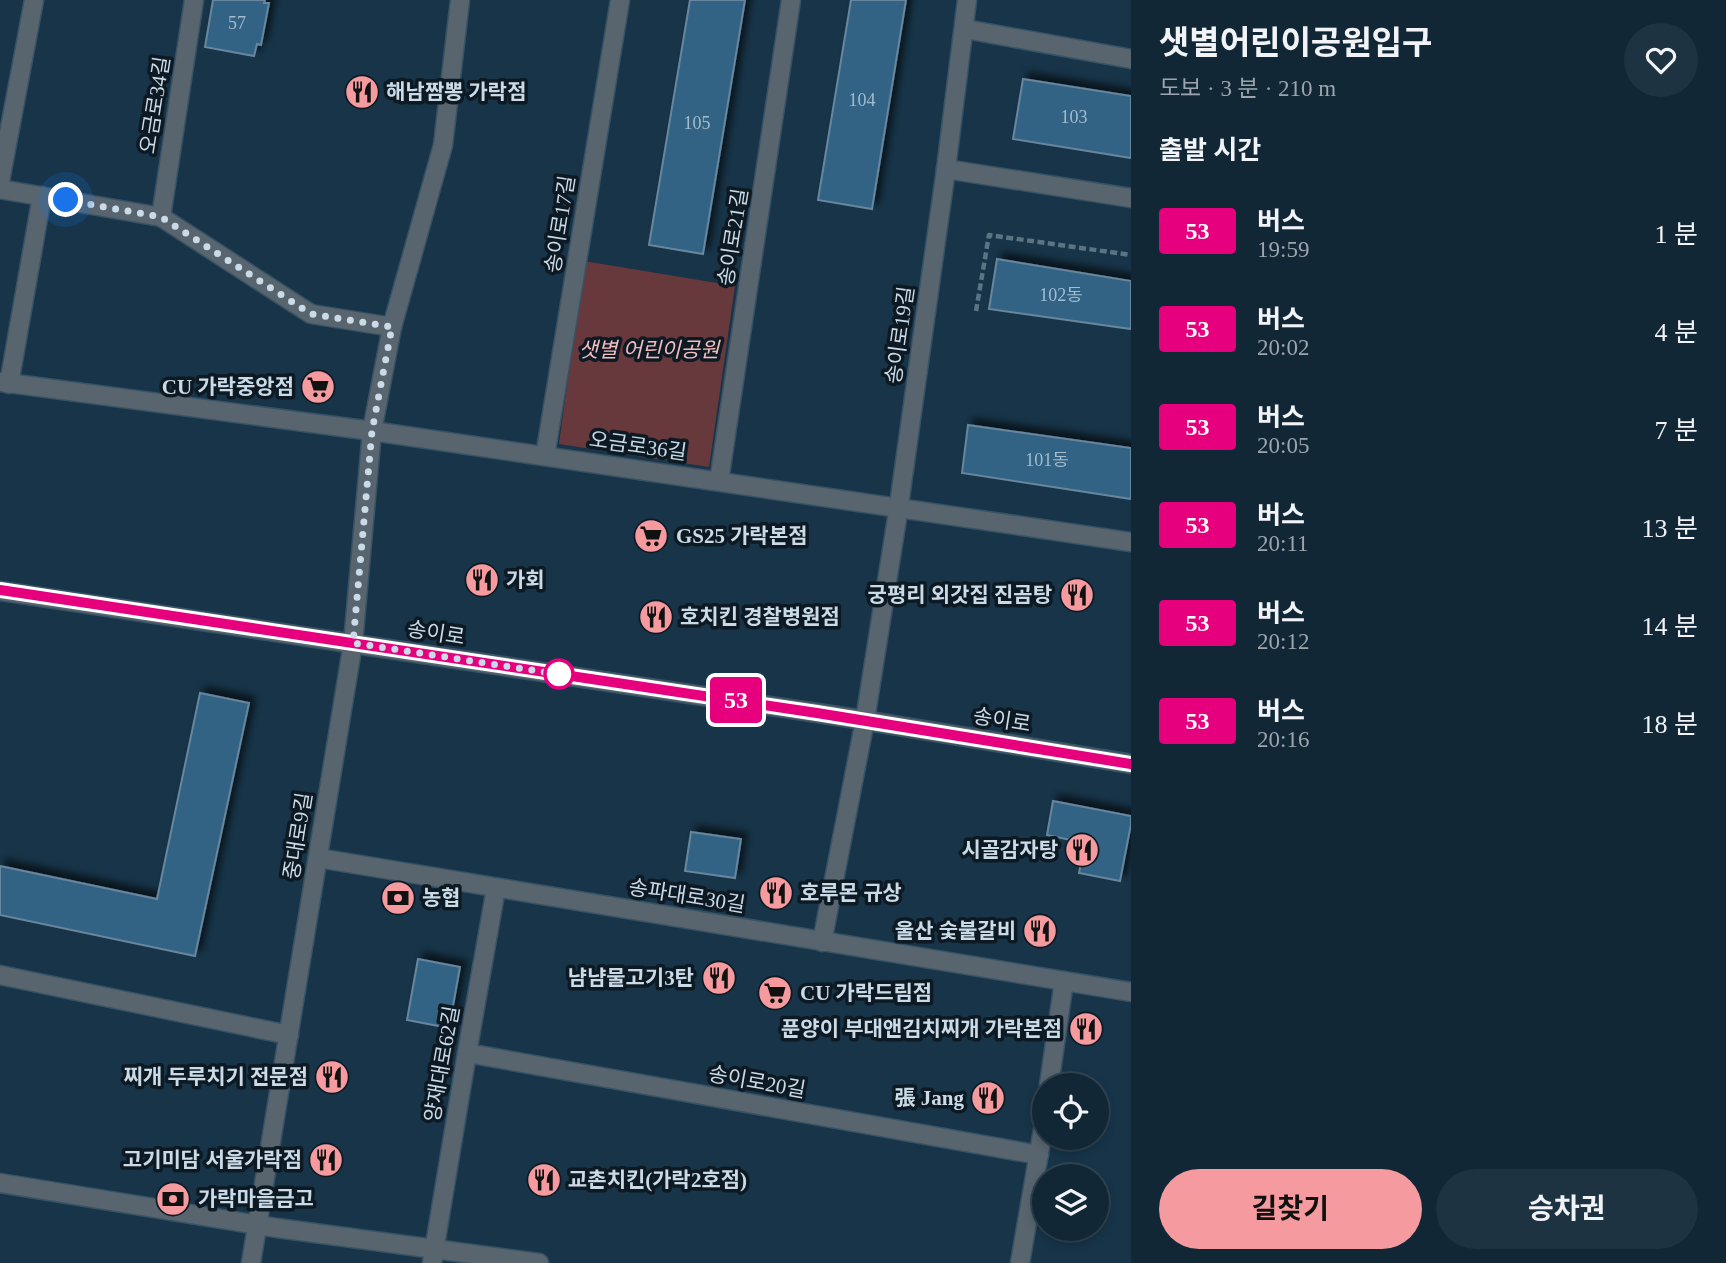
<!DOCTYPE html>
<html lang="ko">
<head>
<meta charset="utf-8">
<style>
  body { margin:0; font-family:"Times New Roman","Noto Sans KR",serif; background:#1e3342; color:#f1f3f6; height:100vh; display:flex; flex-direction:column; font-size:26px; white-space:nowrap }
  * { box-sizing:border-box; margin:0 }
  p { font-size:23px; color:#9ca5ad }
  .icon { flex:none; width:38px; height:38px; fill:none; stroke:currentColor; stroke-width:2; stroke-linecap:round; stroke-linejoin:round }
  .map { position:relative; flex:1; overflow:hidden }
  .details { display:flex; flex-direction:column; background:#112736; width:595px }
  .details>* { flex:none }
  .badge { padding:0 14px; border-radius:5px; font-size:24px; line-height:46px }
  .buttons { position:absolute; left:1032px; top:1073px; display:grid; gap:14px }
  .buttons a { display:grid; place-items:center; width:77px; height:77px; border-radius:50%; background:#112736; box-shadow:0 4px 10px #0003,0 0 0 2px #304451; font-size:35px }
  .you { position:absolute; width:35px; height:35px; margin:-18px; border:5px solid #fff; border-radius:50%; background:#1a73e8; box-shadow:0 0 0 10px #1a73e833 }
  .map>.badge { position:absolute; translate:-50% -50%; box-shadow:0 0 0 4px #fff }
  h2 { padding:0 28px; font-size:26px; line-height:63px }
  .round { display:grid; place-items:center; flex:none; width:74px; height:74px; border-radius:37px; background:#1e3342 }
  .summary { display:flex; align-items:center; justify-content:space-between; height:119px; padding:0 28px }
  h1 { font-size:33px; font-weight:700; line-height:52px }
  .button { display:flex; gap:14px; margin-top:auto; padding:14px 28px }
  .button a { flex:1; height:80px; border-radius:42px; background:#f59b9f; color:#111; font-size:28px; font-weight:700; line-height:80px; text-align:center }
  .button a+a { background:#1e3342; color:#f1f3f6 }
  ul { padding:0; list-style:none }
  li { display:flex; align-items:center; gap:21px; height:98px; padding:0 28px }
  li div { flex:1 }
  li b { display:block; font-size:26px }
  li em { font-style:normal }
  li .badge { min-width:77px; font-weight:700; text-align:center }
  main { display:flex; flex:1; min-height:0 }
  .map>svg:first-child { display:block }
</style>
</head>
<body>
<main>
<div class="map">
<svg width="1131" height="1263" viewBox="0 0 1131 1263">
  <defs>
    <filter id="shadow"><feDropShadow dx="6" dy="-6" stdDeviation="3.5" flood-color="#0009"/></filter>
  </defs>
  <rect width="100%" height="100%" fill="#173448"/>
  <path fill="#68393c" d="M 584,261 L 735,286 L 709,467 L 559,444 Z"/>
  <g fill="#336284" stroke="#67869d" stroke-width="2" filter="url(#shadow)">
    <path d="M 213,0 L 265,0 L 264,3 L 269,3 L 261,45 L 257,44 L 254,56 L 205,47 Z"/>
    <path d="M 690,0 L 745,0 L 703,254 L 649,245 Z"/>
    <path d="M 851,0 L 906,0 L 872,209 L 818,200 Z"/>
    <path d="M 1023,79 L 1131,96 L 1131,158 L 1013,139 Z"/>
    <path d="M 997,259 L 1131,281 L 1131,329 L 989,309 Z"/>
    <path d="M 968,425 L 1131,448 L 1131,499 L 962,473 Z"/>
    <path d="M 200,693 L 249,703 L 195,956 L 0,915 L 0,866 L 157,899 Z"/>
    <path d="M 1053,801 L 1131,816 L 1131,824 L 1120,881 L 1079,873 L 1085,843 L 1047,835 Z"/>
    <path d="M 691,832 L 741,839 L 735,878 L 685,871 Z"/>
    <path d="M 418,959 L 460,967 L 449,1028 L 407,1020 Z"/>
  </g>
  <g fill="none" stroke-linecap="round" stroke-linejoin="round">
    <g stroke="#375265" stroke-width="21">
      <g id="minor">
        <path d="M 965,29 L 1131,59"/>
        <path d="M 946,169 L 1131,198"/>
        <path d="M 0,181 L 34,0"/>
        <path d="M 0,189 L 161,217 L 311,314 L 392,327"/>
        <path d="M 161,217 L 194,0"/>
        <path d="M 0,382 L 372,431 L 1131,542"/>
        <path d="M 9,384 L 42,196"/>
        <path d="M 545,456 L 620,0"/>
        <path d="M 719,481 L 791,0"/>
        <path d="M 0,591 L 844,717 L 1131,764"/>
        <path d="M 318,858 L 1131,992"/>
        <path d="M 822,942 L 865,720 L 898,512 L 946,169 L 967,0"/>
        <path d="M 0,975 L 289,1035"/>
        <path d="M 467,1053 L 1039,1155"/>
        <path d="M 1049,1085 L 1064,981"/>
        <path d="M 0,1183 L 277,1228 L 539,1263"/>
        <path d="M 251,1263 L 353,643 L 372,431 L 392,327 L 443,145 L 460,0"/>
        <path d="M 432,1263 L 467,1053 L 496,888"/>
        <path d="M 1020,1263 L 1045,1118"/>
      </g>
    </g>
    <path stroke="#5b7484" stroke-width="4.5" stroke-dasharray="7 3.5" stroke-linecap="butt" d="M 976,311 L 989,235 L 1131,255"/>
    <use href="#minor" stroke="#58656f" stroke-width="18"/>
  </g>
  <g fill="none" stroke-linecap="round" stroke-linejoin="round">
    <g stroke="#fff" stroke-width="16">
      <path id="line" d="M 0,590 L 817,713 L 1131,764"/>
    </g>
    <use href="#line" stroke="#e6007e" stroke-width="10"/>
    <path stroke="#cadbe7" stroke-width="7" stroke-dasharray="0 12.6" d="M 66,200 L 161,217 L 311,314 L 392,327 L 372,431 L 353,643 L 571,676 L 559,674"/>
  </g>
  <defs>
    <g id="restaurant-disc" transform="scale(1.75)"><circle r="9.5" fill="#f59b9f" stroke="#0e1a23"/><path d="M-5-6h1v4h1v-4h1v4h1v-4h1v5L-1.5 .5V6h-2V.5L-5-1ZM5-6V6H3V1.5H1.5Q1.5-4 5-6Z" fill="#111"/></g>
    <g id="supermarket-disc" transform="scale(1.75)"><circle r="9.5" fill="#f59b9f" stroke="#0e1a23"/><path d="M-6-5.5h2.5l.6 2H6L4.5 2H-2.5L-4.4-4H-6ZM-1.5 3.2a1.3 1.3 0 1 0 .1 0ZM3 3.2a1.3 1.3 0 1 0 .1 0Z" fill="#111"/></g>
    <g id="bank-disc" transform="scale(1.75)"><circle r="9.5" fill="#f59b9f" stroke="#0e1a23"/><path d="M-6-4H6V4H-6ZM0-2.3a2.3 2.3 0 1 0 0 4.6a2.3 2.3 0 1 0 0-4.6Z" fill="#111"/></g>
  </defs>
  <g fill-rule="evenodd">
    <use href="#restaurant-disc" x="362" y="92"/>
    <use href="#supermarket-disc" x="318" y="387"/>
    <use href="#supermarket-disc" x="651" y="536"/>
    <use href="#restaurant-disc" x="482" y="580"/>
    <use href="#restaurant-disc" x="1077" y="595"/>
    <use href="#restaurant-disc" x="656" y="617"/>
    <use href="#restaurant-disc" x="1082" y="850"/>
    <use href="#restaurant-disc" x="776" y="893"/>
    <use href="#bank-disc" x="398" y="898"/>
    <use href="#restaurant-disc" x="1040" y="931"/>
    <use href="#restaurant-disc" x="719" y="978"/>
    <use href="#supermarket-disc" x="775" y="993"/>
    <use href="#restaurant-disc" x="1086" y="1029"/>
    <use href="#restaurant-disc" x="332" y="1077"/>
    <use href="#restaurant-disc" x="988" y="1098"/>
    <use href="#restaurant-disc" x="326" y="1160"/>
    <use href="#restaurant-disc" x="544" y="1180"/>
    <use href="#bank-disc" x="173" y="1199"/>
  </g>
  <circle fill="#fff" stroke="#e6007e" stroke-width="3.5" cx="559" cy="674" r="14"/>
  <g text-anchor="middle" stroke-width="7" stroke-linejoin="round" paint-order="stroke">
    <g font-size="18" fill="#a4bdce">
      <text x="237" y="29">57</text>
      <text x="862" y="106">104</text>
      <text x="1074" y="123">103</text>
      <text x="697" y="129">105</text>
      <text x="1061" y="301">102동</text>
      <text x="1047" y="466">101동</text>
    </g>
    <g font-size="21" font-weight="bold" fill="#cadbe7" stroke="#0e1a23" text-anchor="start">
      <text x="386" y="99">해남짬뽕 가락점</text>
      <text x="294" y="394" text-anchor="end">CU 가락중앙점</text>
      <text x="676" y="543">GS25 가락본점</text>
      <text x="506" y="587">가회</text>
      <text x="1052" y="602" text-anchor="end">궁평리 외갓집 진곰탕</text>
      <text x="680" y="624">호치킨 경찰병원점</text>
      <text x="1058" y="857" text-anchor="end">시골감자탕</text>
      <text x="800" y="900">호루몬 규상</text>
      <text x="422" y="905">농협</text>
      <text x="1016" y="938" text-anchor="end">울산 숯불갈비</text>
      <text x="694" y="985" text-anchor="end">냠냠물고기3탄</text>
      <text x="800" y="1000">CU 가락드림점</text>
      <text x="1062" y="1036" text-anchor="end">푼양이 부대앤김치찌개 가락본점</text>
      <text x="308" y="1084" text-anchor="end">찌개 두루치기 전문점</text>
      <text x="964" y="1105" text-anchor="end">張 Jang</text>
      <text x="302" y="1167" text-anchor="end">고기미담 서울가락점</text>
      <text x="568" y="1187">교촌치킨(가락2호점)</text>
      <text x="198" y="1206">가락마을금고</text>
    </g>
    <g font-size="21" fill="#cadbe7" stroke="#0e1a23">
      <text transform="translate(155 105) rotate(-81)" y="7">오금로34길</text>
      <text transform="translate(560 224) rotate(-81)" y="7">송이로17길</text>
      <text transform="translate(733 237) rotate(-81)" y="7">송이로21길</text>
      <text transform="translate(900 335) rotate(-82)" y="7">송이로19길</text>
      <text transform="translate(638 446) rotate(8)" y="7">오금로36길</text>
      <text transform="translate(436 633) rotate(9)" y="7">송이로</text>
      <text transform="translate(1002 720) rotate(9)" y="7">송이로</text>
      <text transform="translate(298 836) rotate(-81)" y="7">중대로9길</text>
      <text transform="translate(687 896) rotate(9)" y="7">송파대로30길</text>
      <text transform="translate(442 1064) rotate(-80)" y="7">양재대로62길</text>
      <text transform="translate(757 1082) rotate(10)" y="7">송이로20길</text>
    </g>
    <g font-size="21" font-style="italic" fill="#f4bdbf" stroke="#0e1a23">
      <text x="649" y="357">샛별 어린이공원</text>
    </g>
  </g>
</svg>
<div class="buttons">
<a><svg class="icon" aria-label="locate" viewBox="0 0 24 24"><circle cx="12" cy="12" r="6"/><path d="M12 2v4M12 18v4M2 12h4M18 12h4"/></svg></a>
<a><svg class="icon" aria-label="layers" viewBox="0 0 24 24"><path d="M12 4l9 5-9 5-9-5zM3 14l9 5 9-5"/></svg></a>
</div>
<div class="you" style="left:66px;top:200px"></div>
<b class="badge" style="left:736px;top:700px;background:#e6007e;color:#fff">53</b>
</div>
<section class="details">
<div class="summary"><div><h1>샛별어린이공원입구</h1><p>도보 · 3 분 · 210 m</p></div><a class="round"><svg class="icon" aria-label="heart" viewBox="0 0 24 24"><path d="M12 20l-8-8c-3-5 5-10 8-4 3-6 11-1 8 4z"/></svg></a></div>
<h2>출발 시간</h2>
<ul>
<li><span class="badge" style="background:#e6007e;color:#fff">53</span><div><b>버스</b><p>19:59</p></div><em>1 분</em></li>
<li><span class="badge" style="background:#e6007e;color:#fff">53</span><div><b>버스</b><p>20:02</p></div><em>4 분</em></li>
<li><span class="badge" style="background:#e6007e;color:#fff">53</span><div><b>버스</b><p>20:05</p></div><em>7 분</em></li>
<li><span class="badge" style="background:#e6007e;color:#fff">53</span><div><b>버스</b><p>20:11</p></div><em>13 분</em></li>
<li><span class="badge" style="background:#e6007e;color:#fff">53</span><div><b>버스</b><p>20:12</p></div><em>14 분</em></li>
<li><span class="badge" style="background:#e6007e;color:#fff">53</span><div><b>버스</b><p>20:16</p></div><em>18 분</em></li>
</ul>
<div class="button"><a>길찾기</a><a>승차권</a></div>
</section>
</main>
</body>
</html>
